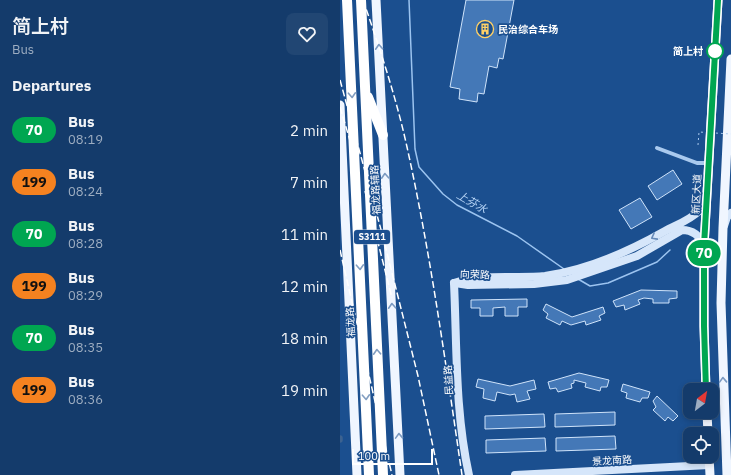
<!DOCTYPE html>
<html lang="en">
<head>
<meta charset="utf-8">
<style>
  body { margin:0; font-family:"IBM Plex Sans","Noto Sans SC",sans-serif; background:#214673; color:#f1f3f6; height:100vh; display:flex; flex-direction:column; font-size:15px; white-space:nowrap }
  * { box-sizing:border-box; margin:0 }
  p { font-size:13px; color:#9dadc1 }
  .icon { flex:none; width:22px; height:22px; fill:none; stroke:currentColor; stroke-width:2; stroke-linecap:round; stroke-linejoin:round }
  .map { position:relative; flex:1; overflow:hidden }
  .details { display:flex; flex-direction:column; background:#143b6b; width:340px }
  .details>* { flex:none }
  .badge { padding:0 8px; border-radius:13px; font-size:14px; line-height:26px }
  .needle { width:26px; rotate:31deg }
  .fabs { position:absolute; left:343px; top:383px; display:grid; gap:8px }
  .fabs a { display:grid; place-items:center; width:36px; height:36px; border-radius:8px; background:#143b6b; box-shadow:0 2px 6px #0003,0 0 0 1px #33557e; font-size:20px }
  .scale { position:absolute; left:12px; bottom:10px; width:81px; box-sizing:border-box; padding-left:4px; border:2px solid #fff; border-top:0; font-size:11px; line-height:14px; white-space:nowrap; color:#fff; -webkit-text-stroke:3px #1b4f8f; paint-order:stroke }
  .map>.badge { position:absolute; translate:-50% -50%; box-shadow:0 0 0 2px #fff }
  h2 { padding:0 12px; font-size:15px; line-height:36px }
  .round { display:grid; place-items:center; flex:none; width:42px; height:42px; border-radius:8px; background:#214673 }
  .head { display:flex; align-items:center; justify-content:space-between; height:68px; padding:0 12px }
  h1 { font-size:19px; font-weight:600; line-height:30px }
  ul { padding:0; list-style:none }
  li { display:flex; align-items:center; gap:12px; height:52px; padding:0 12px }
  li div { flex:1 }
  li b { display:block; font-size:15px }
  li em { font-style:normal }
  li .badge { min-width:44px; font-weight:700; text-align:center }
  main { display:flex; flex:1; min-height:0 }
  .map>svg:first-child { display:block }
</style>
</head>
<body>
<main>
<section class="details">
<div class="head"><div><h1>简上村</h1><p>Bus</p></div><a class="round"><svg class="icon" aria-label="heart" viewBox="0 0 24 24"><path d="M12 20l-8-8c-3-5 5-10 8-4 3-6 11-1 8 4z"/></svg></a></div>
<h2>Departures</h2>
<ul>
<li><span class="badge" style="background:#00a651;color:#fff">70</span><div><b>Bus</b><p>08:19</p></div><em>2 min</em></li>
<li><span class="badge" style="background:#f58220;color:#111">199</span><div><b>Bus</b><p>08:24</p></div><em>7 min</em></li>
<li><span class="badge" style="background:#00a651;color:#fff">70</span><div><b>Bus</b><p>08:28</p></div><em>11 min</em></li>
<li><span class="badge" style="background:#f58220;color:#111">199</span><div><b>Bus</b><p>08:29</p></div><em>12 min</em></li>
<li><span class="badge" style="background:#00a651;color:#fff">70</span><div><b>Bus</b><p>08:35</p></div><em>18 min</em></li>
<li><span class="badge" style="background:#f58220;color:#111">199</span><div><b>Bus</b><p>08:36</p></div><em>19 min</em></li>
</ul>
</section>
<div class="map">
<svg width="391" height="475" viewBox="0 0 391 475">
  <rect width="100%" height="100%" fill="#1b4f8f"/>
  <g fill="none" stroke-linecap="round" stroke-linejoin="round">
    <g stroke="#9cc4f0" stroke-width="1.5">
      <path d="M 69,0 L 75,149 L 79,167 L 103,194 L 117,205 L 177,236 L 224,269"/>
      <path d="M 238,279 L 250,286 L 268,283 L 317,262 L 330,250"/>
    </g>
    <path stroke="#3c6290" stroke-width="5.5" d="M 0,438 L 0,440"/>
  </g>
  <g fill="#4478b7" stroke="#cfe3fa">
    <path d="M 126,0 L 174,0 L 163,59 L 159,58 L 157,68 L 149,66 L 144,94 L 138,93 L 137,102 L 119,99 L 120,89 L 110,87 Z"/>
    <path d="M 333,170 L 342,184 L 317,200 L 308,186 Z"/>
    <path d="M 300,198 L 312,217 L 291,229 L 279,210 Z"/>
    <path d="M 301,290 L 337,291 L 337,298 L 329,299 L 329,303 L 313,303 L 313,299 L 304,298 L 298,300 L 300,304 L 285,310 L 284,305 L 276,307 L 273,301 Z"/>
    <path d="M 187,299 L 187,307 L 178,307 L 178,316 L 165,316 L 165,307 L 153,308 L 153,316 L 140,316 L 140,308 L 131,308 L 131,300 Z"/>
    <path d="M 206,304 L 232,317 L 263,307 L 265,313 L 259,316 L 261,320 L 246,325 L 245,321 L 231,325 L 222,321 L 220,325 L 206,318 L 208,314 L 203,310 Z"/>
    <path d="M 239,373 L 269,380 L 267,387 L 261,387 L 260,391 L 245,387 L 246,383 L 234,380 L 234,383 L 231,384 L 232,388 L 218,392 L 216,388 L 210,389 L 208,382 Z"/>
    <path d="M 138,379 L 170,386 L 194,380 L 196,389 L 187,391 L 190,399 L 177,402 L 175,394 L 170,395 L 157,392 L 155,401 L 143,398 L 144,389 L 136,387 Z"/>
    <path d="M 283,384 L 310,392 L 308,398 L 302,398 L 300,402 L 286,398 L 287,393 L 281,391 Z"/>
    <path d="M 317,396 L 338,416 L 333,421 L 328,417 L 325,421 L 313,410 L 316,407 L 313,401 Z"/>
    <path d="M 275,412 L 275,425 L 215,427 L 215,414 Z"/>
    <path d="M 204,414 L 205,427 L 145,429 L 145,416 Z"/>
    <path d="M 275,436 L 276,449 L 216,451 L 216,438 Z"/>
    <path d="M 205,438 L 206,451 L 146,453 L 146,440 Z"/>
  </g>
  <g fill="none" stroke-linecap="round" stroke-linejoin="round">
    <path stroke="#a9c9ee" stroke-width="4" d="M 317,148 L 357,163 L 368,163"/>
    <g stroke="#d6e6fa" stroke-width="8">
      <path d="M 384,226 L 387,217 L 391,213"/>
      <path d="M 114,283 C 143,273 175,279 205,276 C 248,270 288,252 325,231 C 336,225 350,220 359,211 C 362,207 364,202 366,198"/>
      <path d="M 114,283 C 117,347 115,412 129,475"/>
      <path d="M 115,283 L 128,285 L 194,284 L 227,280 L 297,256 L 342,230 C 353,230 360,236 364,246"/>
      <path d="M 175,475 L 369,465"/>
    </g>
    <g stroke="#f0f6ff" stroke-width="9">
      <path d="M 36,0 L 60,475"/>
      <path d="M 0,105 L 17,475"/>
      <path d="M 366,390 L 364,326 L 364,246 L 378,0"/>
      <path d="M 367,412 L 368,434"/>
      <path d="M 369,456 L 370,475"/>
      <path d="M 387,475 L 381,303 L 383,228 L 391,59"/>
    </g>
    <g stroke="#fff" stroke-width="10">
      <path d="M 7,0 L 29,475"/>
      <path d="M 21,0 L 43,475"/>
      <path d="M 28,97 L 43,135"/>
    </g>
    <g stroke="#fff" stroke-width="1.5" stroke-dasharray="7 3" stroke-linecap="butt">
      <path d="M 23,0 C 40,49 56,97 67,147 C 91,256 106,366 122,475"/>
      <path d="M 0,80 L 43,237 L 78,376 L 99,475"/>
      <path d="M 0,107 L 17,164"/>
      <path d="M 25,191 L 52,298"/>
      <path d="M 0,250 L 52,475"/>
    </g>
    <path stroke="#a9c9ee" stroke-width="1" stroke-dasharray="2 3" stroke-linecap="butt" d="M 358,145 L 359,132 L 391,134"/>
  </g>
  <defs><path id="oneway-chevron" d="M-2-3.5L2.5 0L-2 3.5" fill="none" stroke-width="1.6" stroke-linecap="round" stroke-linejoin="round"/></defs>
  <g stroke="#7b9ac1">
    <use href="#oneway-chevron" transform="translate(39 47) rotate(-93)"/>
    <use href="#oneway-chevron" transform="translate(45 176) rotate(-93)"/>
    <use href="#oneway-chevron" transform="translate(52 306) rotate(-93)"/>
    <use href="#oneway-chevron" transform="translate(383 380) rotate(-92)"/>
    <use href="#oneway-chevron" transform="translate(59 436) rotate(-92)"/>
  </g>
  <g stroke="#829ec1">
    <use href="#oneway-chevron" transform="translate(12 95) rotate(87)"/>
    <use href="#oneway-chevron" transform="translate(20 267) rotate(87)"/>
    <use href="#oneway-chevron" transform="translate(37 352) rotate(-93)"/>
    <use href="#oneway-chevron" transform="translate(26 397) rotate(87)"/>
  </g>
  <use stroke="#668bba" href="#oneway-chevron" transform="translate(314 237) rotate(152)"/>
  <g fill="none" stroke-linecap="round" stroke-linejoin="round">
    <g stroke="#fff" stroke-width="9">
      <path id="line" d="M 366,390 L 364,326 L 364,246 L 378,0"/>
    </g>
    <use href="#line" stroke="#00a651" stroke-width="6"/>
  </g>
  <defs>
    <g id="building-ring" transform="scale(0.9)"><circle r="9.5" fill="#1b4f8f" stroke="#ffd166" stroke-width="1.5"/><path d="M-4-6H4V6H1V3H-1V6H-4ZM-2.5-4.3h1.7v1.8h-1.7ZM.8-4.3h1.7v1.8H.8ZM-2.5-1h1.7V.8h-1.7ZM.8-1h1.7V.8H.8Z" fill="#ffd166"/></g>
  </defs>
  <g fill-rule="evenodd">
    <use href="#building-ring" x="145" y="29"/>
  </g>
  <circle fill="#fff" stroke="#00a651" stroke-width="2" cx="375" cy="51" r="8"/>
  <g text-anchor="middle" stroke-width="3.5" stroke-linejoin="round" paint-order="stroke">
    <rect fill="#1b4f8f" stroke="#bbcadd" stroke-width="1" x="14" y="230" width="36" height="14" rx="3"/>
    <g font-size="9" font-weight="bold" fill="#fff">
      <text x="32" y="240">S3111</text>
    </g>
    <g font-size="10" font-weight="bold" fill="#fff" stroke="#1b4f8f" text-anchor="start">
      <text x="158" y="33">民治综合车场</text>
    </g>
    <g font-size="10" font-weight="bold" fill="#fff" stroke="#1b4f8f" text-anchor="end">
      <text x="363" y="55">简上村</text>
    </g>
    <g font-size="10" fill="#fff" stroke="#1b4f8f">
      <text transform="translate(35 190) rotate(-93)" y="4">福龙路辅路</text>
      <text transform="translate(356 194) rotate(-87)" y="4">新区大道</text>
      <text transform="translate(135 274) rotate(2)" y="4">向荣路</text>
      <text transform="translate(10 322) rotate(-93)" y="4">福龙路</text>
      <text transform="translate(108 380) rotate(-93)" y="4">民益路</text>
      <text transform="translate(272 460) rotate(-3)" y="4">景龙南路</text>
    </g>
    <g font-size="11" font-style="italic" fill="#b5d3f5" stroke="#1b4f8f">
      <text transform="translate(132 202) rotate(30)" y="4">上芬水</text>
    </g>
  </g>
</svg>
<div class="fabs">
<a><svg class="needle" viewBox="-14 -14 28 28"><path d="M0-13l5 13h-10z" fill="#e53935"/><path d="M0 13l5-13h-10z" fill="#9dadc1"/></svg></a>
<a><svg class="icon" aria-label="locate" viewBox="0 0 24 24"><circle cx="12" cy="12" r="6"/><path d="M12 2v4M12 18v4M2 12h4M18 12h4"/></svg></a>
</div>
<div class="scale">100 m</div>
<b class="badge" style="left:364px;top:253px;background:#00a651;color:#fff">70</b>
</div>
</main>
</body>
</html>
